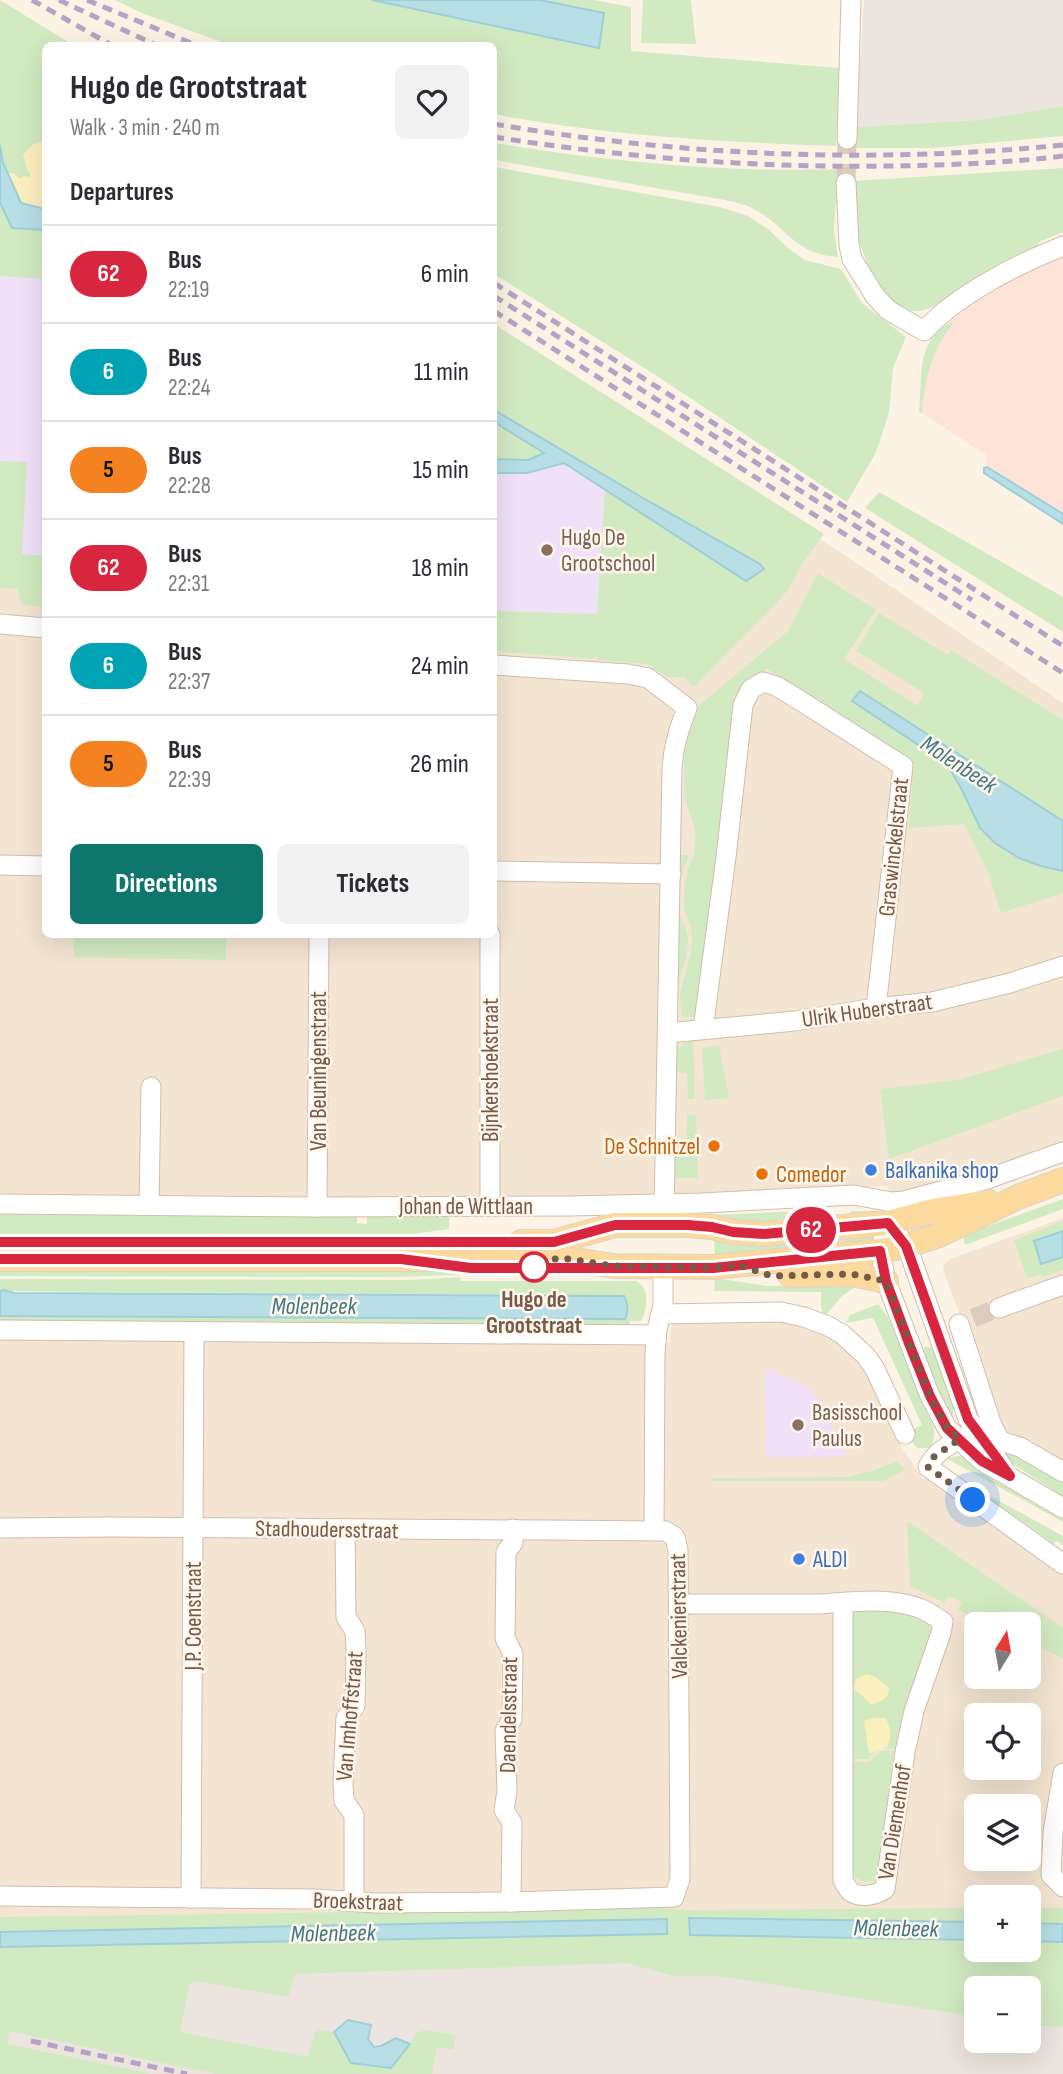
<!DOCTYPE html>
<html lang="en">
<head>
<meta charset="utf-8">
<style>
  body { margin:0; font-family:"Sofia Sans Condensed",sans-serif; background:#f2f2f3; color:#2b2b33; height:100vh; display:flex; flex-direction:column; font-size:26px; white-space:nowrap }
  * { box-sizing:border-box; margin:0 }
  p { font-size:23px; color:#7c7c81 }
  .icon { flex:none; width:38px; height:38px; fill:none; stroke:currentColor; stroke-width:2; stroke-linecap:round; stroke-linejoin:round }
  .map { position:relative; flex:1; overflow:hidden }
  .side { position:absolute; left:42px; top:42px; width:455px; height:896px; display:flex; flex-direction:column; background:#fff; border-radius:10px; box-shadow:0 7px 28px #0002 }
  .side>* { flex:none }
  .badge { padding:0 14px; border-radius:23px; font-size:24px; line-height:46px }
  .needle { width:46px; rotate:11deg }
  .fabs { position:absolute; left:964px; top:1612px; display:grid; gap:14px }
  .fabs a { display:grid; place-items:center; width:77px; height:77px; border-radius:10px; background:#fff; box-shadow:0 7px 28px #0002; font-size:35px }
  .you { position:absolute; width:35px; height:35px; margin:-18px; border:5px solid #fff; border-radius:50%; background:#1a73e8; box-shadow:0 0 0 10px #1a73e833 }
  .map>.badge { position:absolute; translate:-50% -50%; box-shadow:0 0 0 4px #fff }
  h2 { padding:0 28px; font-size:26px; line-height:63px }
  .round { display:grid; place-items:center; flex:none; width:74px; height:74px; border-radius:10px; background:#f2f2f3 }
  .head { display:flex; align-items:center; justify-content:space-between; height:119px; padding:0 28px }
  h1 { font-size:33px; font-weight:700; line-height:52px }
  .primary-button { display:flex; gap:14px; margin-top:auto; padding:14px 28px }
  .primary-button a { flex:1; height:80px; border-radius:10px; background:#0f766e; color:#fff; font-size:28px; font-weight:700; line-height:80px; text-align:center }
  .primary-button a+a { background:#f2f2f3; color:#2b2b33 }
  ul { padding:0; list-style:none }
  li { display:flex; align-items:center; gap:21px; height:98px; padding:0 28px; border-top:2px solid #e1e1e2 }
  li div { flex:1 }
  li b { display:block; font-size:26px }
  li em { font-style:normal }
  li .badge { min-width:77px; font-weight:700; text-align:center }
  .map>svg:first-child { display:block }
</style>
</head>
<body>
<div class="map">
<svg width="1063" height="2074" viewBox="0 0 1063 2074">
  <rect width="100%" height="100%" fill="#fdf3e4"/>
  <g fill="#f4e5d2" fill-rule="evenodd">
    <path d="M 0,13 L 46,46 L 46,934 L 494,934 L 494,330 L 843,554 L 1063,703 L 1063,1147 L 981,1176 L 893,1195 L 887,1186 L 682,1194 L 501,1198 L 0,1194 Z"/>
    <path d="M 1063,1218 L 1063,1465 L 1003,1435 L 943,1269 L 944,1264 L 950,1259 Z"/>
    <path d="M 675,1321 L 797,1322 L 845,1345 L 870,1376 L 901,1441 L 900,1445 L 923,1479 L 930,1477 L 1063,1571 L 1063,2011 L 1029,1988 L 976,1988 L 0,1956 L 0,1338 L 669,1343 L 671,1328 ZM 976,1624 L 1029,1624 L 1029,1676 L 976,1676 ZM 976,1715 L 1029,1715 L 1029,1768 L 976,1768 ZM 976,1806 L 1029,1806 L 1029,1858 L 976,1858 ZM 976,1897 L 1029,1897 L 1029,1950 L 976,1950 Z"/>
  </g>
  <path fill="#fde3d8" d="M 1063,253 L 1063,514 L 987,467 L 986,455 L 922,413 L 924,386 L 929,367 L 937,348 L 952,322 L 949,316 L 1046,260 Z"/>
  <g fill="#ece5df">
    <path d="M 864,0 L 1063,0 L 1063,106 L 978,120 L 856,127 Z"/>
    <path d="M 755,1959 L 976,2006 L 976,2040 L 1029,2040 L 1029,2017 L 1063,2024 L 1063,2074 L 0,2074 L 0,1962 Z"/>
  </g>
  <g fill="#f0e1f9">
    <path d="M 0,204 L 45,230 L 45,589 L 0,587 Z"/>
    <path d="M 563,463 L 605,489 L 597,614 L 494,611 L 494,473 L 527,473 Z"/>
    <path d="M 764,1370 L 778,1370 L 779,1376 L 795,1379 L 812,1390 L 820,1402 L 846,1454 L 838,1457 L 766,1457 Z"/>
  </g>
  <g fill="#d2eac2">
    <path d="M 0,0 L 73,45 L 46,46 L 45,279 L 0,276 Z"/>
    <path d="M 115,0 L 372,0 L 379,2 L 603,13 L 540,0 L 594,0 L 631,7 L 631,51 L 839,68 L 836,146 C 722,142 606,136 494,114 L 494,46 L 230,45 L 144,14 Z"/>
    <path d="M 643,0 L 691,0 L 696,44 L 641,43 Z"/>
    <path d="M 1063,106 L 1063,136 L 933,148 L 855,148 L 856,127 L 978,120 Z"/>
    <path d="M 494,143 C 610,162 729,173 847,169 L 846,183 L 837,183 L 834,231 L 838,257 C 794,255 786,225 752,208 C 744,204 734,202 725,200 L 494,160 Z"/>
    <path d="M 494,167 L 720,207 L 748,216 L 768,229 L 789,249 L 805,260 L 841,269 L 862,303 L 906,337 L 893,368 L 889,412 L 881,438 L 874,456 L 847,502 L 657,376 L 494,274 Z"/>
    <path d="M 1063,168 L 1063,232 L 1039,242 L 1036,250 L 930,308 L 919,311 L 907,311 L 895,303 L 875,284 L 856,234 L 853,181 Z"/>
    <path d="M 952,321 L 952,325 C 931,352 925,379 922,413 L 919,412 C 923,375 914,343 952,321 Z"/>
    <path d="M 494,324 L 824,534 L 803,562 L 788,590 L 773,607 L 693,688 L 684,677 L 667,677 L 648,664 L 598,660 L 598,656 L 592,659 L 494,651 L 494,611 L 597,614 L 605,489 L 568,466 L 557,465 L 527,473 L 494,473 Z"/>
    <path d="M 0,461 L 27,462 L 22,554 L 45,556 L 45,607 L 21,604 L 18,589 L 0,588 Z"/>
    <path d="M 879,492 L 1063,597 L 1063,632 L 865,508 Z"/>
    <path d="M 818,573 L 876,610 L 844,659 L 918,706 L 924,693 L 856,651 L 879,613 L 948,655 L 951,650 L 1063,720 L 1063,821 L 860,691 L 852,701 L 947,764 L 962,790 L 971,811 L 1041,866 L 1063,871 L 1063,893 L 1001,913 L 988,872 L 964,824 L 909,828 L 914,764 L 767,669 L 734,696 L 712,902 L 696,1014 L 694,1017 L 684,1017 L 681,1014 L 680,993 L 691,953 L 692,941 L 691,928 L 684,908 L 684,891 L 687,871 L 694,855 L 695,840 L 695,829 L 685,799 L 683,728 L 696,708 L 788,631 Z"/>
    <path d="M 677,855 L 688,855 L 689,856 C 682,873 675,892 679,911 C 681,920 687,928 688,938 C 689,956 680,975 675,992 Z"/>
    <path d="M 74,935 L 226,935 L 226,960 L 74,957 Z"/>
    <path d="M 693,1041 L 695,1099 L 688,1099 L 687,1073 L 674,1072 L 674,1054 L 684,1043 Z"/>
    <path d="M 719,1045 L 729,1098 L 705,1100 L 702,1048 Z"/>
    <path d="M 1063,1049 L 1063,1096 L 889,1159 L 880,1089 L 957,1080 Z"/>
    <path d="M 687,1114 L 696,1115 L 698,1178 L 673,1178 L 674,1157 L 686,1156 Z"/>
    <path d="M 1063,1199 L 1063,1209 L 965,1245 L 963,1235 Z"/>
    <path d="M 885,1208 L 896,1208 L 868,1217 L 751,1227 L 714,1218 L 715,1215 L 824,1210 L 826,1214 L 850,1214 L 851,1211 L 884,1211 Z"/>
    <path d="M 0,1214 L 357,1216 L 357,1223 L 367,1224 L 367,1216 L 449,1217 L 449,1229 L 385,1238 L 0,1237 Z"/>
    <path d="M 1063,1221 L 1063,1231 L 1034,1241 L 1041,1264 L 1063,1257 L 1063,1270 L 1043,1277 L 1040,1275 L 1027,1278 L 1014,1240 Z"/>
    <path d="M 714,1233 L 874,1235 L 879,1240 L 715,1259 Z"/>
    <path d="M 0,1262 L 370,1263 L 461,1272 L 461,1275 L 386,1277 L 0,1276 Z"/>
    <path d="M 460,1277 L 461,1281 L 636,1281 C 650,1288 648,1308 641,1321 L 630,1321 L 629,1329 L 0,1325 L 0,1316 L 628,1314 L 627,1301 L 624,1296 L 0,1291 L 0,1279 L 410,1280 Z"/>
    <path d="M 715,1278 L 767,1286 L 840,1283 L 855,1287 L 842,1296 L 824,1317 L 821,1307 L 821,1292 L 714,1291 Z"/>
    <path d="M 878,1304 L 888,1317 L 928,1416 C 935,1427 937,1436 930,1448 L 917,1448 L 909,1437 L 910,1431 L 922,1425 L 874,1320 L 872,1318 L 846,1323 L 850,1315 Z"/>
    <path d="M 925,1347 L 930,1347 L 933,1350 L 953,1405 L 953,1414 L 950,1420 L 921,1351 Z"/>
    <path d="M 999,1447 L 1063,1480 L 1063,1496 L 1011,1463 Z"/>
    <path d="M 966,1455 L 1015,1490 L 1063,1519 L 1063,1522 L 946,1458 Z"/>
    <path d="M 897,1461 L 905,1470 L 883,1481 L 712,1481 L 712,1478 L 721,1478 L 848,1477 L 875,1470 Z"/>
    <path d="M 965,1482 L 1063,1536 L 1063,1545 L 1056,1541 L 1051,1547 L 1044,1543 L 1046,1538 L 997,1504 L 994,1508 Z"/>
    <path d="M 907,1521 L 1063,1628 L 1063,1658 L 1029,1643 L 1029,1624 L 989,1624 L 958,1610 L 962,1602 L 949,1596 L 944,1603 L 910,1586 Z"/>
    <path d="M 902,1607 L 928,1621 L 933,1633 L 899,1749 L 880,1748 L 868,1759 L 847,1759 L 850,1615 L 854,1611 Z"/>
    <path d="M 888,1750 L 898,1752 L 878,1877 C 869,1886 861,1882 852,1874 L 847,1762 L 869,1762 L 881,1751 Z"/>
    <path d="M 657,1908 L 684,1910 L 976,1908 L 976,1922 L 690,1918 L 690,1935 L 976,1940 L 976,1950 L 1029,1950 L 1029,1941 L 1063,1942 L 1063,2027 L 1029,2025 L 1029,1988 L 976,1988 L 976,2017 L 719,1976 L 673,1976 L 627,1963 L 295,1974 L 288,1997 L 195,1981 L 190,1984 L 180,2032 L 308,2057 L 315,2032 L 320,2030 L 334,2032 L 351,2063 L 391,2068 L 410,2044 L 416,2033 L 425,2030 L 456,2035 L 453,2050 L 437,2047 L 432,2074 L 216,2074 L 9,2031 L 8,2044 L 153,2074 L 0,2074 L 0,1947 L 667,1933 L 666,1919 L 0,1932 L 0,1917 Z"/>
    <path d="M 1029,1908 L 1063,1908 L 1063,1924 L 1029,1923 Z"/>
  </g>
  <g fill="#fcefbe">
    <path d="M 41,142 L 45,144 L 45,209 L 22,203 L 8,173 L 14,173 L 20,179 L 24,176 L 30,177 L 30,174 L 27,169 L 23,155 L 33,144 Z"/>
    <path d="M 867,1674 L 877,1678 L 889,1688 C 889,1699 881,1701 872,1705 L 859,1693 L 854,1690 L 856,1679 Z"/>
    <path d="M 873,1718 L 885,1718 C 892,1729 892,1735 887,1747 C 881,1748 875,1753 869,1753 L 864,1721 Z"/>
  </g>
  <g fill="#b8dfe6" stroke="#9ecfd8" stroke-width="2">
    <path d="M 372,0 L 540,0 L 604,13 L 599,48 Z"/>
    <path d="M 0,145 L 3,163 L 21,203 L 45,209 L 45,230 L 12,228 L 0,203 Z"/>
    <path d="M 494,410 L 643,498 L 760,564 L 764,569 L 746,581 L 564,463 L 527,473 L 494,473 L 494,459 L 528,460 L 544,453 L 494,422 Z"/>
    <path d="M 987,467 L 1063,514 L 1063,524 L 984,473 L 984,468 Z"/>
    <path d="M 860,691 L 1063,821 L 1063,871 L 1041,866 L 1019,858 L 995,843 L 980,828 L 962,790 L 947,764 L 852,701 Z"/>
    <path d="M 1063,1231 L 1063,1257 L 1041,1264 L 1034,1241 Z"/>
    <path d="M 4,1290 L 14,1293 L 624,1296 C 628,1303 629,1312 625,1319 L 0,1316 L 0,1291 Z"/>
    <path d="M 689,1918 L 976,1922 L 976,1940 L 690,1935 Z"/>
    <path d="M 667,1919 L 667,1934 L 0,1947 L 0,1932 Z"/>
    <path d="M 1029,1923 L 1063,1924 L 1063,1942 L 1029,1941 Z"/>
    <path d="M 348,2020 L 371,2025 L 368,2039 L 374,2047 L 381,2046 L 396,2038 L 410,2044 L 391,2068 L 351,2063 L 334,2032 Z"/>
  </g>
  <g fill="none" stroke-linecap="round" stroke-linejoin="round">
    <g stroke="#dbccbd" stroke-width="19" stroke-dasharray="19 10" stroke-linecap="butt">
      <path d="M 846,183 L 847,139"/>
      <path d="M 973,1318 L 999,1308"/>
    </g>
    <g stroke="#d0bdad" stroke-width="21">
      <g id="minor">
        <path d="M 847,139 L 851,0"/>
        <path d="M 846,183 L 849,245 L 852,259 L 875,296 L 888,310 L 924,331 C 955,296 1019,263 1063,246"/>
        <path d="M 0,624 L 46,628"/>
        <path d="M 494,665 L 628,674 L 648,678 L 687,708 C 679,729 673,747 672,769 L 664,1214"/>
        <path d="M 0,865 L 46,866"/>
        <path d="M 494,871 L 671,874"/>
        <path d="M 490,934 L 490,1206"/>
        <path d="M 703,1029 L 726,857 L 743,705 L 751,689 L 763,682 L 776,686 L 796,698 L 903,766 L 876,1008"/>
        <path d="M 668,1033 L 795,1021 L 876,1008 L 932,1002 L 1010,983 L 1063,966"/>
        <path d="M 0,1204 L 317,1207 L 569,1206 L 702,1203 L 854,1195 L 892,1202 L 904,1201 L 987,1179 L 1063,1152"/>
        <path d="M 149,1205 L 151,1087"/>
        <path d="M 317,1207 L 319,934"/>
        <path d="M 888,1223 L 880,1251 L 886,1281 L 930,1396 L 947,1428 L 982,1461 L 1063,1508"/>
        <path d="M 898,1235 L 907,1246 L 968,1419 L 1003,1467"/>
        <path d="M 999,1308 L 1063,1285"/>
        <path d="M 661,1314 L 781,1312 L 804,1317 L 828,1326 L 842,1334 L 866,1356 L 875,1369 L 905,1434"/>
        <path d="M 959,1324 L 991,1423 L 1000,1441 L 1020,1447 L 1063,1472"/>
        <path d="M 0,1330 L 656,1335"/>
        <path d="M 991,1423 C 972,1434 936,1446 928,1467 L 1063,1564"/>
        <path d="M 0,1528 L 111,1527 L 666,1531 L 675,1537 L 678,1550 L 680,1879 L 674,1897 L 511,1902 L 376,1903 L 315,1899 L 0,1896"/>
        <path d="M 345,1530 L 346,1617 L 355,1631 L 356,1650 L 355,1706 L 346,1718 L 343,1784 L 344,1801 L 354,1815 L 354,1901"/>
        <path d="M 654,1530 L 655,1353 L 657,1330 L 663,1305 L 663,1267"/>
        <path d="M 679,1604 L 820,1604 C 853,1602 893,1596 924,1610 C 931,1613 937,1618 943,1622 L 941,1633 L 914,1711 L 905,1752 L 885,1889 C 877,1895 859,1899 850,1891 C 848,1890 844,1882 843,1880 L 843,1603"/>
        <path d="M 1063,1773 L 1053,1832 L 1051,1875 L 1063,1887"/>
        <path d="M 191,1898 L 194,1333"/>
        <path d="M 511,1902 L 512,1823 L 504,1810 L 507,1791 L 505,1731 L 512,1719 L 513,1654 L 505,1638 L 506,1552 L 513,1543 L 513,1529"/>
      </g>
    </g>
    <g stroke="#dbd4d0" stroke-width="26">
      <g id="major">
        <path d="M 521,1242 L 554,1242 L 615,1225 L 688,1225 L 712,1227 L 733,1232 L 764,1234 L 797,1231 L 888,1223 L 933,1211 L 989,1202"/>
        <path d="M 0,1259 L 568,1259 L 614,1266 L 713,1267 L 880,1251 L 907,1246 L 939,1235 L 1018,1197 L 1063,1180"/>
        <path d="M 790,1275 L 852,1274 L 886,1281"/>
      </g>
    </g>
    <use href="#minor" stroke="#fff" stroke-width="19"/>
    <use href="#major" stroke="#fcd99c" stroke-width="24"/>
    <g stroke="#b6a2c6" stroke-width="5" stroke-dasharray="10 7" stroke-linecap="butt">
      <path d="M 32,0 L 113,46"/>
      <path d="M 59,0 L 158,46"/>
      <path d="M 87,0 L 198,46"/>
      <path d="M 494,124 C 682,156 873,164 1063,145"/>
      <path d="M 494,137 C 626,158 759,168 892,166 C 949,165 1007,163 1063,156"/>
      <path d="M 494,283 L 1063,646"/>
      <path d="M 494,296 L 972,600"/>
      <path d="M 494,311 L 1063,673"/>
      <path d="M 31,2041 L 187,2074"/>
    </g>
  </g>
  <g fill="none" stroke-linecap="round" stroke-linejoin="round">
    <g stroke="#fff" stroke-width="16">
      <path id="line" d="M 0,1242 L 554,1242 L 615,1225 L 688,1225 L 712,1227 L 733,1232 L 764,1234 L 888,1223 L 906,1246 L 968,1419 L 1010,1476 L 982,1461 L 947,1428 L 930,1396 L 910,1346 L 886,1281 L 880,1251 L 713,1268 L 471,1268 L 401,1259 L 0,1259"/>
    </g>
    <use href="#line" stroke="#d7263d" stroke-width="10"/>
    <path stroke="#755949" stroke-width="7" stroke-dasharray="0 12.6" d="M 534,1267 L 540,1259 L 568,1259 L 614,1266 L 713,1268 L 738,1265 L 772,1276 L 852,1274 L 886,1281 L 930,1396 L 947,1428 L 960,1439 L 932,1458 L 928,1467 L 973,1500"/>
  </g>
  <g fill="#8d6e63" stroke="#fff7eb" stroke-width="2.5">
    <circle cx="547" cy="550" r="7"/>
    <circle cx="798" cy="1425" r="7"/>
  </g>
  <g fill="#e8710a" stroke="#fff7eb" stroke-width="2.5">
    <circle cx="714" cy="1146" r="7"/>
    <circle cx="762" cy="1174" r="7"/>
  </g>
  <g fill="#3f7fe0" stroke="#fff7eb" stroke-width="2.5">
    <circle cx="871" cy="1170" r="7"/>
    <circle cx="799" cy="1559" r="7"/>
  </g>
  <circle fill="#fff" stroke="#d7263d" stroke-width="3.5" cx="534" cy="1267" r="14"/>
  <g text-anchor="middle" stroke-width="5" stroke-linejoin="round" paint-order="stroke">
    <g font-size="23" fill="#785e54" stroke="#fff7eb" text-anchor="start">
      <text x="561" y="545">Hugo De<tspan x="561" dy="26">Grootschool</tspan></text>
      <text x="812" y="1420">Basisschool<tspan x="812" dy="26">Paulus</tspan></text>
    </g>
    <g font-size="23" fill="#755949" stroke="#fff7eb">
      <text transform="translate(893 847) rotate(-84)" y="8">Graswinckelstraat</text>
      <text transform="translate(867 1010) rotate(-8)" y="8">Ulrik Huberstraat</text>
      <text transform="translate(490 1070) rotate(-90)" y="8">Bijnkershoekstraat</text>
      <text transform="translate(318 1071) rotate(-90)" y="8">Van Beuningenstraat</text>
      <text x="466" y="1214">Johan de Wittlaan</text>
      <text transform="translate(327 1529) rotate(1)" y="8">Stadhoudersstraat</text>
      <text transform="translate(193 1616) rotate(-90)" y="8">J.P. Coenstraat</text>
      <text transform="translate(678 1616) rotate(-91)" y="8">Valckenierstraat</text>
      <text transform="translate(508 1715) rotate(-89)" y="8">Daendelsstraat</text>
      <text transform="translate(349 1716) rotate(-85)" y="8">Van Imhoffstraat</text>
      <text transform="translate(894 1822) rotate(-81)" y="8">Van Diemenhof</text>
      <text transform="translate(358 1901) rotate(2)" y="8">Broekstraat</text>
    </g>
    <g font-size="23" fill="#c56008" stroke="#fff7eb" text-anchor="end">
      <text x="700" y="1154">De Schnitzel</text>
      <text x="776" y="1182" text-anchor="start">Comedor</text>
    </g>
    <g font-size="23" fill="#366cbe" stroke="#fff7eb" text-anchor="start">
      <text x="885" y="1178">Balkanika shop</text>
      <text x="813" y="1567">ALDI</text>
    </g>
    <g font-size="23" font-weight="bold" fill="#755949" stroke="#fff7eb">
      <text x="534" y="1307">Hugo de<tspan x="534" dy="26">Grootstraat</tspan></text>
    </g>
    <g font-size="24" font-style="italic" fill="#3f7783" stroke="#fff7eb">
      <text transform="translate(959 764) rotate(33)" y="8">Molenbeek</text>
      <text x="314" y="1314">Molenbeek</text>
      <text transform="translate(896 1928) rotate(1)" y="8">Molenbeek</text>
      <text transform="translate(333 1933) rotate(-1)" y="8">Molenbeek</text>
    </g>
  </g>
</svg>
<div class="fabs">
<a><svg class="needle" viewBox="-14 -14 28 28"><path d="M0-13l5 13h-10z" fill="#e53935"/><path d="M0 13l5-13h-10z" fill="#7c7c81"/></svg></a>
<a><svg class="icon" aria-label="locate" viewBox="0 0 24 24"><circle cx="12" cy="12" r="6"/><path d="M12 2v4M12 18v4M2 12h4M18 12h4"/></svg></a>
<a><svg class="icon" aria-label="layers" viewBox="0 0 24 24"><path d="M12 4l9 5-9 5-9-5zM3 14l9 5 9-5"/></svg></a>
<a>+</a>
<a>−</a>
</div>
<div class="you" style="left:973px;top:1500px"></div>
<b class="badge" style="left:811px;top:1230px;background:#d7263d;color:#fff">62</b>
<section class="side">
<div class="head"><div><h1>Hugo de Grootstraat</h1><p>Walk · 3 min · 240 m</p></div><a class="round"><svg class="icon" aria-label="heart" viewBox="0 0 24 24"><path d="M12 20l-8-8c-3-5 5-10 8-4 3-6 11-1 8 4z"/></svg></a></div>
<h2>Departures</h2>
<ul>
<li><span class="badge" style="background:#d7263d;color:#fff">62</span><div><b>Bus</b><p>22:19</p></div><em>6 min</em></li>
<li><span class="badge" style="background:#00a3b4;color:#fff">6</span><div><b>Bus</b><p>22:24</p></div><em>11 min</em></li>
<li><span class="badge" style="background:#f58220;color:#111">5</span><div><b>Bus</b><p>22:28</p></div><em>15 min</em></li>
<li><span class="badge" style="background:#d7263d;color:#fff">62</span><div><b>Bus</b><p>22:31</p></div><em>18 min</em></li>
<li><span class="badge" style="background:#00a3b4;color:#fff">6</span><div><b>Bus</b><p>22:37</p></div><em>24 min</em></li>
<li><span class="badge" style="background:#f58220;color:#111">5</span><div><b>Bus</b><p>22:39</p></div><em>26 min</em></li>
</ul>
<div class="primary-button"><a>Directions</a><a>Tickets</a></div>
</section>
</div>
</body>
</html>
